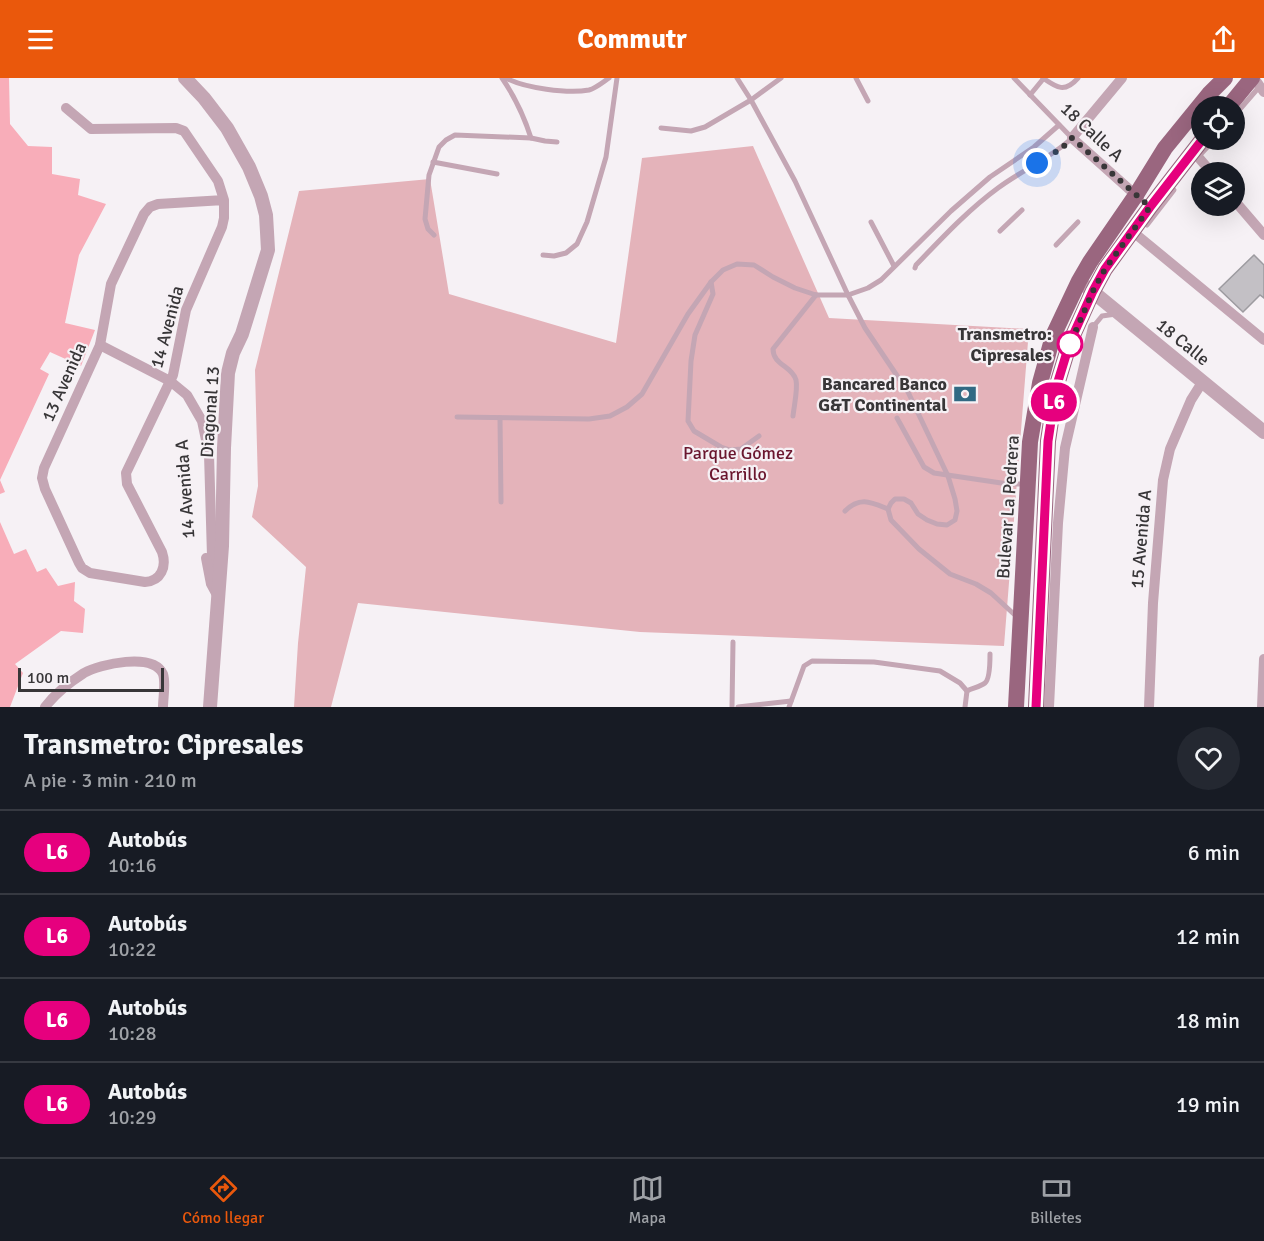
<!DOCTYPE html>
<html lang="es">
<head>
<meta charset="utf-8">
<style>
  body { margin:0; font-family:Signika,sans-serif; background:#242831; color:#f1f3f6; height:100vh; display:flex; flex-direction:column; font-size:22px; white-space:nowrap }
  * { box-sizing:border-box; margin:0 }
  p { font-size:20px; color:#9ea1a6 }
  .icon { flex:none; width:33px; height:33px; fill:none; stroke:currentColor; stroke-width:2; stroke-linecap:round; stroke-linejoin:round }
  .map { position:relative; height:629px; overflow:hidden }
  .sheet { display:flex; flex-direction:column; background:#171b24; flex:1 }
  .sheet>* { flex:none }
  .badge { padding:0 12px; border-radius:20px; font-size:21px; line-height:39px }
  .tools { position:absolute; left:1191px; top:18px; display:grid; gap:12px }
  .tools a { display:grid; place-items:center; width:54px; height:54px; border-radius:50%; background:#171b24; box-shadow:0 6px 24px #0002; font-size:30px }
  .scale { position:absolute; left:18px; bottom:15px; width:146px; box-sizing:border-box; padding-left:6px; border:3px solid #383638; border-top:0; font-size:16px; line-height:21px; white-space:nowrap; color:#383638; -webkit-text-stroke:4px #f6f1f5; paint-order:stroke }
  .you { position:absolute; width:30px; height:30px; margin:-15px; border:4px solid #fff; border-radius:50%; background:#1a73e8; box-shadow:0 0 0 9px #1a73e833 }
  .map>.badge { position:absolute; translate:-50% -50%; box-shadow:0 0 0 3px #fff }
  .round { display:grid; place-items:center; flex:none; width:63px; height:63px; border-radius:32px; background:#242831 }
  .summary { display:flex; align-items:center; justify-content:space-between; height:102px; padding:0 24px }
  h1 { font-size:28px; font-weight:700; line-height:45px }
  ul { padding:0; list-style:none }
  li { display:flex; align-items:center; gap:18px; height:84px; padding:0 24px; border-top:2px solid #363941 }
  li div { flex:1 }
  li b { display:block; font-size:22px }
  li em { font-style:normal }
  li .badge { min-width:66px; font-weight:700; text-align:center }
  header { display:flex; justify-content:space-between; align-items:center; height:78px; padding:0 24px; background:#ea580c; color:#fff; font-size:27px; font-weight:700 }
  .menu { display:flex; justify-content:space-around; align-items:center; height:84px; border-top:2px solid #363941; background:#171b24; font-size:16px; color:#9ea1a6 }
  .menu a { display:grid; justify-items:center; gap:3px }
  .menu .current { color:#ea580c }
  .map>svg:first-child { display:block }
</style>
</head>
<body>
<header><svg class="icon" aria-label="menu" viewBox="0 0 24 24"><path d="M4 6h16M4 12h16M4 18h16"/></svg>Commutr<svg class="icon" aria-label="share" viewBox="0 0 24 24"><path d="M12 15V3M7 8l5-5 5 5M5 13v7h14v-7"/></svg></header>
<div class="map">
<svg width="1264" height="629" viewBox="0 0 1264 629">
  <rect width="100%" height="100%" fill="#f6f1f5"/>
  <path fill="#e4b3ba" d="M 753,68 L 829,240 L 1029,251 L 1004,568 L 640,554 L 358,525 L 331,629 L 294,629 L 298,565 L 306,489 L 252,439 L 258,408 L 255,292 L 299,113 L 430,101 L 449,216 L 616,265 L 642,80 Z"/>
  <g fill="#f8adb9">
    <path d="M 0,0 L 9,0 L 10,46 L 28,68 L 52,69 L 52,96 L 80,101 L 78,117 L 106,126 L 79,177 L 65,245 L 95,252 L 81,288 L 50,274 L 40,291 L 49,296 L 0,402 L 5,414 L 0,416 Z"/>
    <path d="M 0,444 L 14,476 L 26,471 L 37,494 L 46,490 L 58,508 L 75,504 L 74,523 L 85,531 L 83,555 L 61,553 L 15,586 L 23,595 L 10,629 L 0,629 Z"/>
  </g>
  <path fill="#c3c0c5" stroke="#9d9ba0" stroke-width="1.5" d="M 1254,177 L 1264,187 L 1264,220 L 1260,217 L 1243,234 L 1219,211 Z"/>
  <g fill="none" stroke-linecap="round" stroke-linejoin="round">
    <g stroke="#c4a6b4" stroke-width="5">
      <path d="M 502,0 C 515,19 524,38 531,60"/>
      <path d="M 506,0 C 524,10 568,16 589,12 C 596,10 603,4 609,0"/>
      <path d="M 737,0 L 751,22 L 795,103 L 848,217 L 865,250 L 908,314 L 948,398 L 955,421 L 957,433 L 955,442 L 947,447 L 937,446 L 927,442 L 918,436 L 911,425 L 904,421 L 895,421 L 891,425 L 888,431 L 891,442 L 919,471 L 950,496 L 976,506 L 991,515 L 1016,538"/>
      <path d="M 856,0 L 868,23"/>
      <path d="M 1043,0 C 1057,10 1065,15 1078,0"/>
      <path d="M 1030,17 L 1044,0"/>
      <path d="M 1234,38 L 1260,8"/>
      <path d="M 661,50 L 691,53 L 705,49 L 751,22 L 781,0"/>
      <path d="M 1199,78 L 1214,62"/>
      <path d="M 433,84 L 497,96"/>
      <path d="M 871,144 L 894,188"/>
      <path d="M 1147,147 L 1174,112"/>
      <path d="M 1000,153 L 1022,132"/>
      <path d="M 434,157 L 428,151 L 425,141 L 429,97 L 439,69 L 446,62 L 455,57 L 531,60 L 545,63 L 557,64"/>
      <path d="M 1056,167 L 1078,144"/>
      <path d="M 543,177 L 554,178 L 566,175 L 577,166 L 587,144 L 606,79 L 617,0"/>
      <path d="M 915,190 L 916,187 C 942,160 968,132 998,110 C 1022,92 1051,80 1072,60 L 1014,0"/>
      <path d="M 711,204 L 713,216 L 695,257 L 691,283 L 688,343 L 694,353 L 721,369 L 730,372 L 741,371 L 759,358"/>
      <path d="M 1093,249 L 1102,238 L 1116,236"/>
      <path d="M 793,338 C 794,328 798,311 796,302 C 792,288 773,287 773,271 L 816,217"/>
      <path d="M 457,339 L 589,341 L 610,338 L 627,329 L 642,316 L 688,236 L 711,204 L 723,192 L 737,186 L 754,187 L 773,199 L 795,210 L 816,217 L 848,217 L 868,210 L 881,202 L 951,133 L 990,99 L 1034,69 L 1059,47"/>
      <path d="M 500,340 L 501,424"/>
      <path d="M 897,340 L 924,389 L 934,395 L 1008,406 L 1026,406"/>
      <path d="M 845,433 C 860,418 871,424 888,431"/>
      <path d="M 732,629 L 733,564"/>
      <path d="M 738,629 L 791,623"/>
      <path d="M 789,629 L 804,588 L 812,583 L 874,584 L 940,593 L 960,605 L 967,613"/>
      <path d="M 965,629 L 967,613 C 972,610 980,609 985,605 C 990,601 990,583 990,576"/>
    </g>
    <g stroke="#c4a6b4" stroke-width="10">
      <path d="M 1122,0 L 1072,60 L 1139,120"/>
      <path d="M 1254,0 L 1264,14"/>
      <path d="M 66,30 L 91,51 L 176,50 L 184,53 L 218,103 L 224,122 L 224,140 L 222,149 L 186,232 L 173,297 L 126,395 L 127,406 L 162,474 C 167,489 161,503 145,504 L 90,495 L 82,490 L 79,485 L 45,411 L 42,400 L 44,390 L 100,267 L 111,206 L 144,136 L 150,129 L 158,126 L 224,122"/>
      <path d="M 1193,73 L 1211,94"/>
      <path d="M 1234,122 L 1264,157"/>
      <path d="M 1132,153 L 1264,262"/>
      <path d="M 100,267 L 170,303 L 187,317 L 202,343 L 209,376 L 212,478 L 217,501"/>
      <path d="M 206,480 L 211,506 L 218,519"/>
      <path d="M 45,629 C 55,616 70,604 84,595 C 100,586 153,574 163,596 C 166,605 163,620 163,629"/>
      <path d="M 1049,629 L 1058,445 L 1065,370 L 1093,249"/>
      <path d="M 1149,629 L 1153,525 L 1163,402 L 1170,371 L 1191,322 L 1203,303"/>
      <path d="M 1262,629 L 1264,581"/>
    </g>
    <g stroke="#c4a6b4" stroke-width="14">
      <path d="M 185,0 L 204,20 L 227,50 L 249,89 L 261,118 L 266,137 L 267,154 L 268,172 L 242,256 L 233,275 L 228,295 L 224,370 L 222,468 L 210,629"/>
      <path d="M 1087,209 L 1264,354"/>
    </g>
    <g stroke="#9a667f" stroke-width="16">
      <path d="M 1229,28 L 1252,0"/>
      <path d="M 1016,629 L 1030,364 L 1040,305 L 1053,258 L 1079,203 L 1090,184 L 1136,117 L 1165,70 L 1209,16 L 1225,0"/>
      <path d="M 1036,629 L 1048,363 L 1056,310 L 1070,264 L 1093,213 L 1105,191 L 1150,129 L 1202,62"/>
    </g>
  </g>
  <g fill="none" stroke-linecap="round" stroke-linejoin="round">
    <g stroke="#fff" stroke-width="14">
      <path id="line" d="M 1036,629 L 1048,363 L 1056,310 L 1070,264 L 1093,213 L 1105,191 L 1150,129 L 1202,62"/>
    </g>
    <use href="#line" stroke="#e6007e" stroke-width="9"/>
    <path stroke="#383638" stroke-width="6" stroke-dasharray="0 10.8" d="M 1037,85 L 1061,71 L 1072,60 L 1150,129 L 1105,191 L 1093,213 L 1070,266"/>
  </g>
  <defs>
    <g id="bank-bare" transform="scale(1.8)"><path d="M-6-4H6V4H-6ZM0-2.3a2.3 2.3 0 1 0 0 4.6a2.3 2.3 0 1 0 0-4.6Z" fill="#316983" stroke="#f6f1f5" stroke-width="2.5" paint-order="stroke"/></g>
  </defs>
  <g fill-rule="evenodd">
    <use href="#bank-bare" x="965" y="316"/>
  </g>
  <circle fill="#fff" stroke="#e6007e" stroke-width="3" cx="1070" cy="266" r="12"/>
  <g text-anchor="middle" stroke-width="4.5" stroke-linejoin="round" paint-order="stroke">
    <g font-size="18" fill="#383638" stroke="#f6f1f5">
      <text transform="translate(1092 54) rotate(43)" y="6">18 Calle A</text>
      <text transform="translate(167 249) rotate(-75)" y="6">14 Avenida</text>
      <text transform="translate(1183 264) rotate(39)" y="6">18 Calle</text>
      <text transform="translate(64 304) rotate(-66)" y="6">13 Avenida</text>
      <text transform="translate(210 334) rotate(-86)" y="6">Diagonal 13</text>
      <text transform="translate(185 411) rotate(-94)" y="6">14 Avenida A</text>
      <text transform="translate(1008 429) rotate(-86)" y="6">Bulevar La Pedrera</text>
      <text transform="translate(1141 461) rotate(-85)" y="6">15 Avenida A</text>
    </g>
    <g font-size="18" font-weight="bold" fill="#383638" stroke="#f6f1f5" text-anchor="end">
      <text x="1052" y="262">Transmetro:<tspan x="1052" dy="21">Cipresales</tspan></text>
    </g>
    <g font-size="18" font-weight="bold" fill="#383638" stroke="#f6f1f5" text-anchor="end">
      <text x="947" y="312">Bancared Banco<tspan x="947" dy="21">G&amp;T Continental</tspan></text>
    </g>
    <g font-size="18" fill="#6a162e" stroke="#f6f1f5">
      <text x="738" y="381">Parque Gómez<tspan x="738" dy="21">Carrillo</tspan></text>
    </g>
  </g>
</svg>
<div class="tools">
<a><svg class="icon" aria-label="locate" viewBox="0 0 24 24"><circle cx="12" cy="12" r="6"/><path d="M12 2v4M12 18v4M2 12h4M18 12h4"/></svg></a>
<a><svg class="icon" aria-label="layers" viewBox="0 0 24 24"><path d="M12 4l9 5-9 5-9-5zM3 14l9 5 9-5"/></svg></a>
</div>
<div class="scale">100 m</div>
<div class="you" style="left:1037px;top:85px"></div>
<b class="badge" style="left:1054px;top:324px;background:#e6007e;color:#fff">L6</b>
</div>
<section class="sheet">
<div class="summary"><div><h1>Transmetro: Cipresales</h1><p>A pie · 3 min · 210 m</p></div><a class="round"><svg class="icon" aria-label="heart" viewBox="0 0 24 24"><path d="M12 20l-8-8c-3-5 5-10 8-4 3-6 11-1 8 4z"/></svg></a></div>
<ul>
<li><span class="badge" style="background:#e6007e;color:#fff">L6</span><div><b>Autobús</b><p>10:16</p></div><em>6 min</em></li>
<li><span class="badge" style="background:#e6007e;color:#fff">L6</span><div><b>Autobús</b><p>10:22</p></div><em>12 min</em></li>
<li><span class="badge" style="background:#e6007e;color:#fff">L6</span><div><b>Autobús</b><p>10:28</p></div><em>18 min</em></li>
<li><span class="badge" style="background:#e6007e;color:#fff">L6</span><div><b>Autobús</b><p>10:29</p></div><em>19 min</em></li>
</ul>
</section>
<nav class="menu">
<a class="current"><svg class="icon" aria-label="directions" viewBox="0 0 24 24"><path d="M12 3l9 9-9 9-9-9zM9 14v-3h6M13 9l2 2-2 2"/></svg>Cómo llegar</a>
<a><svg class="icon" aria-label="map" viewBox="0 0 24 24"><path d="M3 6l6-2 6 2 6-2v14l-6 2-6-2-6 2zM9 4v14M15 6v14"/></svg>Mapa</a>
<a><svg class="icon" aria-label="tickets" viewBox="0 0 24 24"><path d="M3 7h18v10H3zM15 7v10"/></svg>Billetes</a>
</nav>
</body>
</html>
